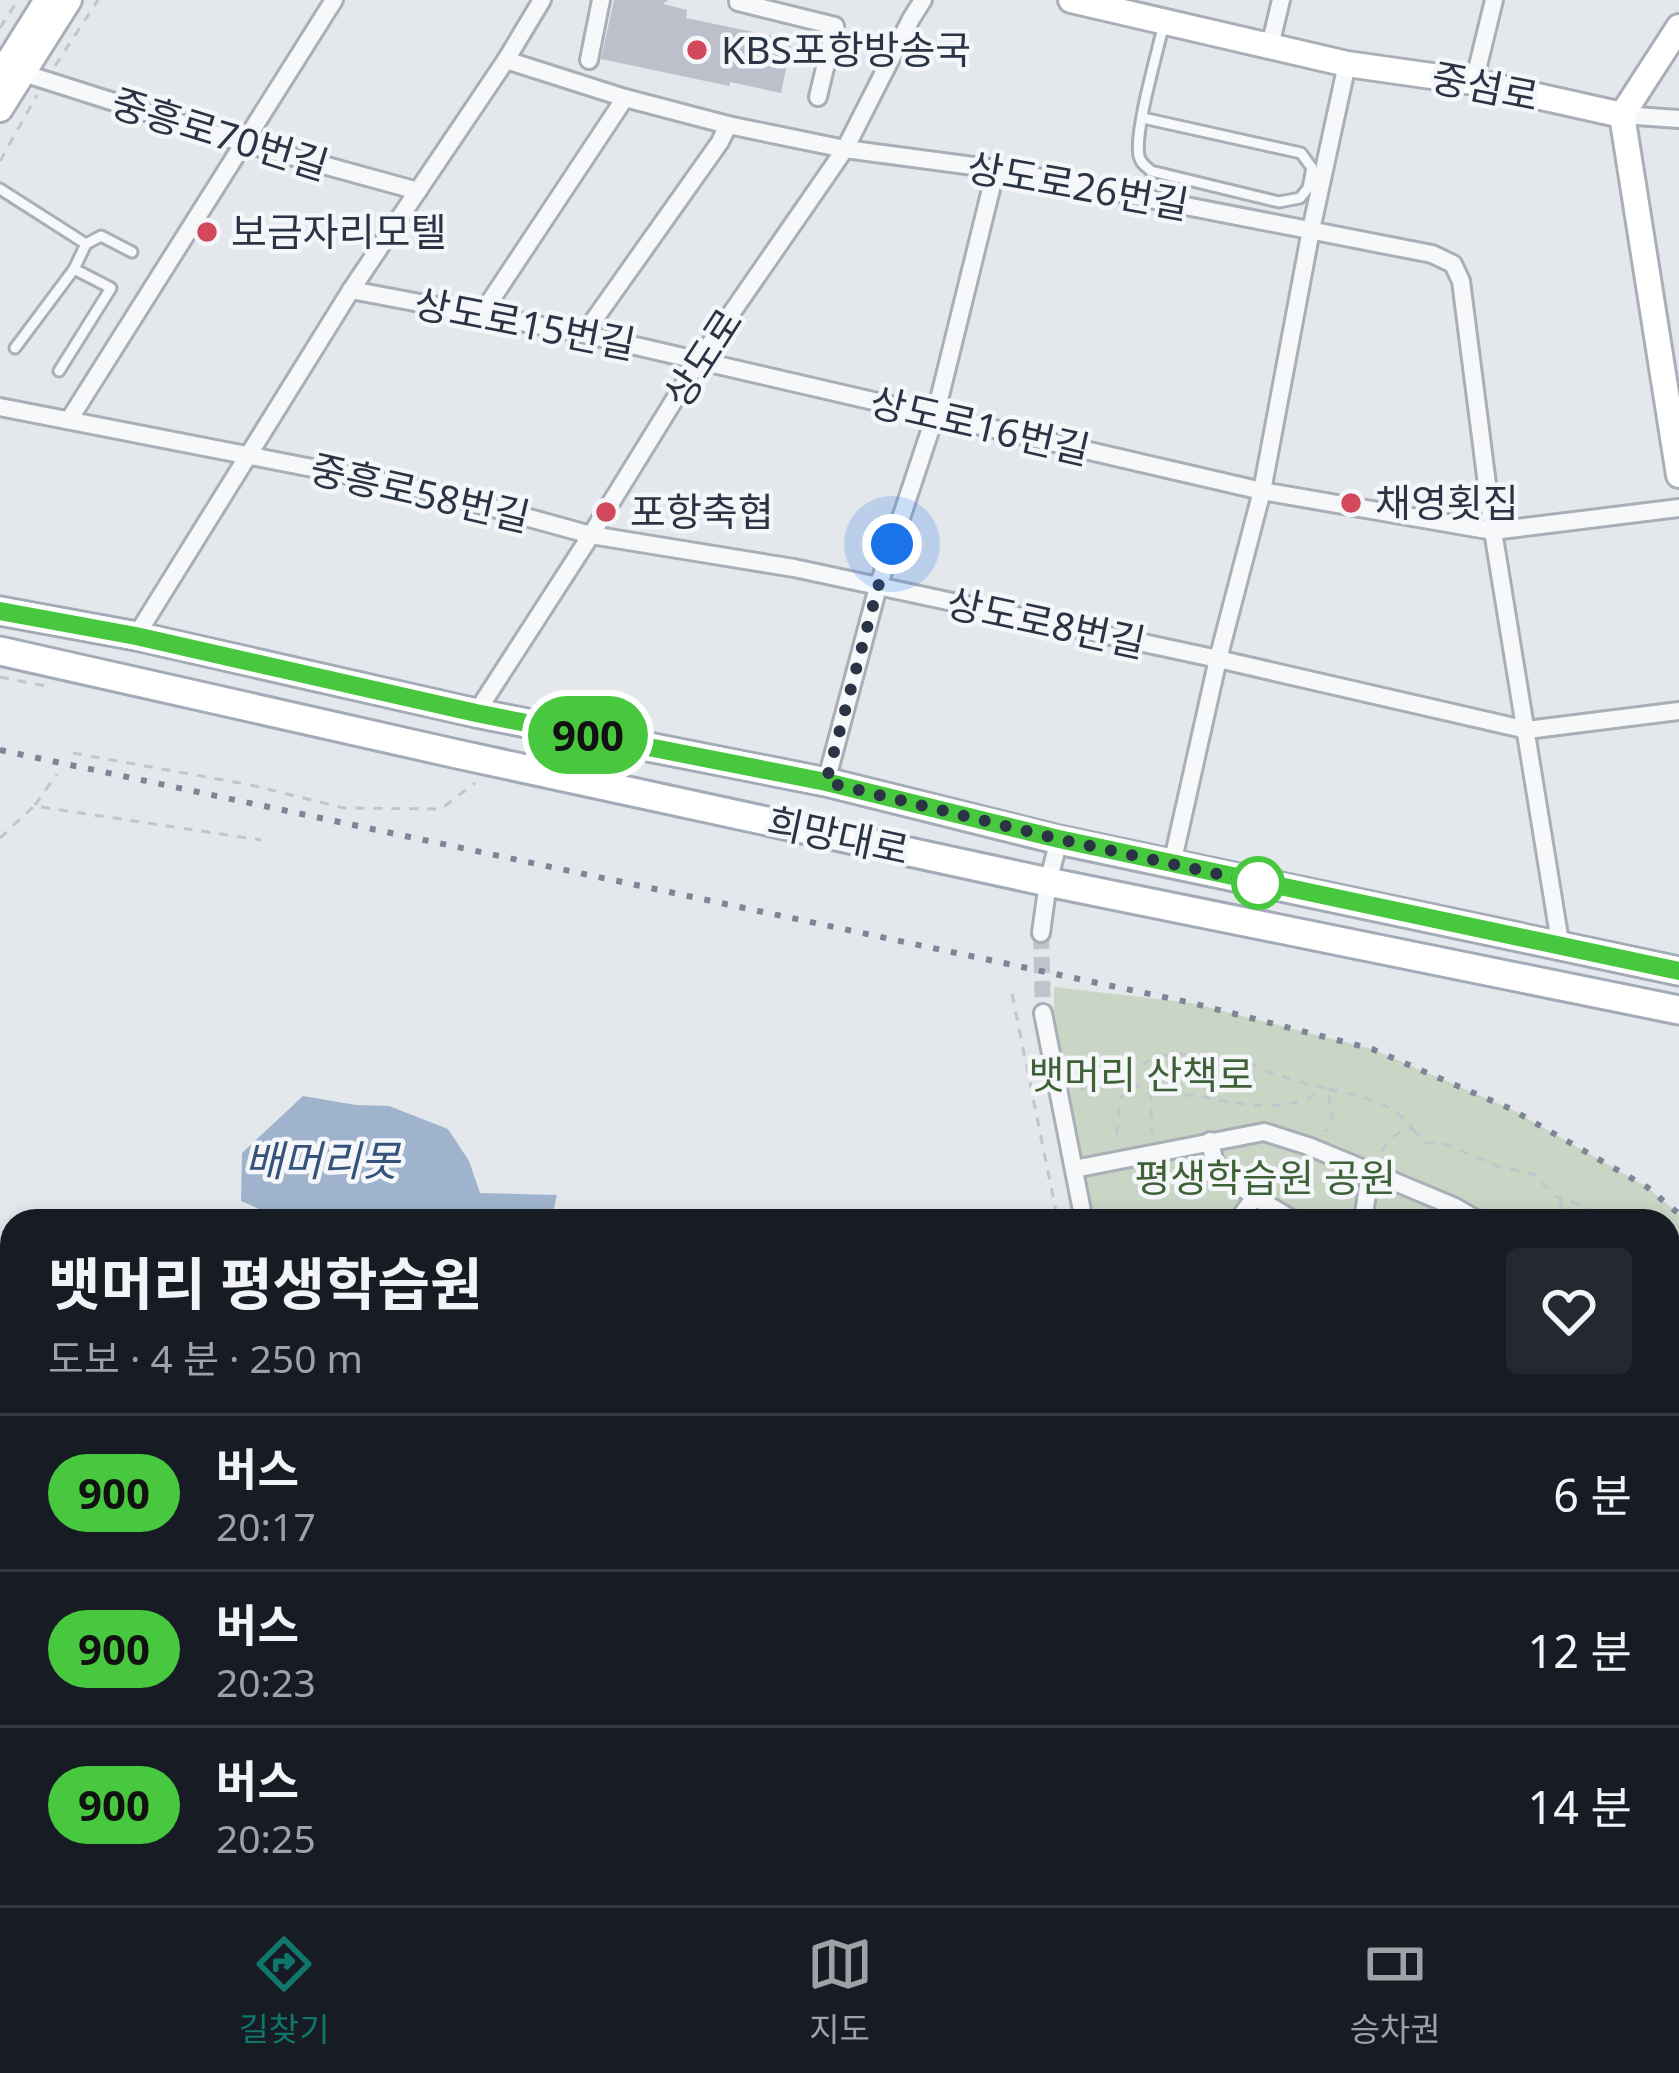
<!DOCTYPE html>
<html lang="ko">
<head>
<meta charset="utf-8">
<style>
  body { margin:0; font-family:"Noto Sans","Noto Sans KR",sans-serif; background:#242831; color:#f1f3f6; height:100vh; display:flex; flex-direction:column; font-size:45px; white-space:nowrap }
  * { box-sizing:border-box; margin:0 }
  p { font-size:39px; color:#9ea1a6 }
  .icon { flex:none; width:66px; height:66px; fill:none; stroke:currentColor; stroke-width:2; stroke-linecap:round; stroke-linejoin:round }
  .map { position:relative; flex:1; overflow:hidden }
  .drawer { position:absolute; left:0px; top:1209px; width:1680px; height:696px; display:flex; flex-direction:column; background:#171b24; border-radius:36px 36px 0 0; box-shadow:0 6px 18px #0003 }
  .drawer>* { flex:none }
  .badge { padding:0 24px; border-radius:39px; font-size:42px; line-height:78px }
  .you { position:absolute; width:60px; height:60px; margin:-30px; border:9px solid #fff; border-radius:50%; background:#1a73e8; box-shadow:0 0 0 18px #1a73e833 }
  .map>.badge { position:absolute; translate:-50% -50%; box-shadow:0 0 0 6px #fff }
  .round { display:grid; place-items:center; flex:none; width:126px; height:126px; border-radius:12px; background:#242831 }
  .summary { display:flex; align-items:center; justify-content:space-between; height:204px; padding:0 48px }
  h1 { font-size:57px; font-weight:700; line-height:90px }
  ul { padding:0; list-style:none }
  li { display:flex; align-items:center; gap:36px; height:156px; padding:0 48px; border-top:3px solid #363941 }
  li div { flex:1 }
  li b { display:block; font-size:45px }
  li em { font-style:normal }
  li .badge { min-width:132px; font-weight:700; text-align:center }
  .tab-bar { display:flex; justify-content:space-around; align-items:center; height:168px; border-top:3px solid #363941; background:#171b24; font-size:33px; color:#9ea1a6 }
  .tab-bar a { display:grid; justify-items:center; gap:6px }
  .tab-bar .selected { color:#0f766e }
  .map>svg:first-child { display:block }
</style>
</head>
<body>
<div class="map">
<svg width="1679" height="1905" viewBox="0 0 1679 1905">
  <rect width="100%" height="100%" fill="#e4e7ec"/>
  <g fill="#c9d6c5">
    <path d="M 1054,987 L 1192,1003 L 1372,1049 L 1511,1109 L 1647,1187 L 1679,1214 L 1679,1885 L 1668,1887 L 1668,1221 L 1084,1221 L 1074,1169 L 1054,1012 Z"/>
    <rect x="0" y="1286" width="12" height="139"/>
    <path d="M 831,1893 L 1165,1893 L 1166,1905 L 834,1905 Z"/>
    <path d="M 1215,1893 L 1640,1893 L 1580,1905 L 1218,1905 Z"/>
  </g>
  <path fill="#9fb4cc" d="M 303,1096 L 356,1105 L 389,1106 L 448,1129 L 469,1161 L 480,1193 L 557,1195 L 551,1221 L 287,1221 L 241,1201 L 242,1153 Z"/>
  <path fill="#bbc0ca" d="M 614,0 L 668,0 L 663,4 L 687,10 L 686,18 L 792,40 L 781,93 L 730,82 L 729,86 L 601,59 Z"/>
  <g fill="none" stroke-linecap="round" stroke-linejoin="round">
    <path stroke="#bfc3cb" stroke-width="16" stroke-dasharray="16 8" stroke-linecap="butt" d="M 1041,933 L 1043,1013"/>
    <g stroke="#a9aeb7" stroke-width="15">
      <g id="lane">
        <path d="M 1143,118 L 1301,153 L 1312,168 L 1308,188 L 1300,198 L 1279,202 L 1151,171 C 1145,165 1141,164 1139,156 C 1134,132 1157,54 1163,27"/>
        <path d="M 0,189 L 86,244"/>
        <path d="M 15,348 L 74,269"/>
        <path d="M 59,371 L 111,288 L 74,269 L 86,244 L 101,236 L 132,252"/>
        <path d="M 0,1271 L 12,1270"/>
        <path d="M 0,1434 L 12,1434"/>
        <path d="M 0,1814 L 12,1814"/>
        <path d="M 282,1893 L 282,1905"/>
        <path d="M 124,1905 L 124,1893"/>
        <path d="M 750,1905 L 752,1893"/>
        <path d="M 804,1905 L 804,1893"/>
      </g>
    </g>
    <g stroke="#a9aeb7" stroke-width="22">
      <g id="street">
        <path d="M 738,0 L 738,2 L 835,26 L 818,97"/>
        <path d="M 1270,46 L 1281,0"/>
        <path d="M 506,60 L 625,98 L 728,125 L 845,149 L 996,169 L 1432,254 L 1453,264 L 1461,281 L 1493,531 L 1561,948"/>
        <path d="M 589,60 L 601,0"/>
        <path d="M 23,73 L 243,143 L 418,191"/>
        <path d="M 1474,82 L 1494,0"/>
        <path d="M 1622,115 L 1679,119"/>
        <path d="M 351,290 L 584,334 L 1262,491 L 1493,531 L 1679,508"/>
        <path d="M 481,315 L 625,98"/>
        <path d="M 584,334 L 720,142 L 728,125"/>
        <path d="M 0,407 L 435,492 L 591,535 L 794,568 L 1218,659 L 1527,730 L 1679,711"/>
        <path d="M 69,420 L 334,0"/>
        <path d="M 136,636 L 351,290 L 506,60 L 542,0"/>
        <path d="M 476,713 L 591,535 L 699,360 L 845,149 L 911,19 L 923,0"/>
        <path d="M 826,782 L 878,587 L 935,416 L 996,169"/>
        <path d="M 1172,864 L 1218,659 L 1262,491 L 1311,230 L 1347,64"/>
        <path d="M 1041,933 L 1048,882 L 1059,840"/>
        <path d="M 1043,1013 L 1084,1221"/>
        <path d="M 1210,1141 L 1216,1169 L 1255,1197 L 1237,1221"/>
        <path d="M 1074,1169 L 1264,1132 L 1308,1146 L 1388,1179 L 1455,1207 L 1479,1221"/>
        <path d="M 1255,1197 L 1295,1221"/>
        <path d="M 1363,1221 L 1370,1172"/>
        <path d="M 1668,1342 L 1679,1351"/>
        <path d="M 1668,1408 L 1679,1420"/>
        <path d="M 1668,1492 L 1673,1498 L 1668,1510"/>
        <path d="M 1668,1703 L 1679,1702"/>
        <path d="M 1668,1805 L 1679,1808"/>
        <path d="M 1668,1887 L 1679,1885"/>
        <path d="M 1204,1893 L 1206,1905"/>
        <path d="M 1277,1905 L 1285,1893"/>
        <path d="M 1580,1905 L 1640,1893"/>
      </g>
    </g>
    <g stroke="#a9aeb7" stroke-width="30">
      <g id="secondary">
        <path d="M 1071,0 L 1347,64 L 1474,82 L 1622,115"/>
        <path d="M 1679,27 L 1622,115 L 1679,475"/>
        <path d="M 0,75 L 47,0"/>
        <path d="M 0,109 L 69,0"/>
      </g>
    </g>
    <g stroke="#a3abb8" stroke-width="33">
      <g id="primary">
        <path d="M 0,611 L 136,636 L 476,713 L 826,782 L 1059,840 L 1679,971"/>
        <path d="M 0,651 L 457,754 L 1048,882 L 1679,1010"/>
      </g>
    </g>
    <g stroke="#c2c5cb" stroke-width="3" stroke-dasharray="9 9" stroke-linecap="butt">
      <path d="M 0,28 L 18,0"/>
      <path d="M 55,66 L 98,0"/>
      <path d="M 0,161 L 37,95"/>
      <path d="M 0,677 L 45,686"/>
      <path d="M 73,753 L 251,785 L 344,808 L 441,809 L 475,783"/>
      <path d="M 35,805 L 57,774"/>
      <path d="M 0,838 L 34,806 L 261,840"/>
      <path d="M 1012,994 L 1058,1221"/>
      <path d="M 1128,1075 C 1149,1057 1164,1053 1192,1054 L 1205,1067 L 1216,1099 L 1168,1092 L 1151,1095"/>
      <path d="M 1132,1085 L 1143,1088 L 1151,1095 L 1152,1134"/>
      <path d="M 1329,1089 C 1363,1097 1389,1100 1413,1129 C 1395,1131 1388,1141 1379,1155"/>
      <path d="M 1079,1090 L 1108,1076 L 1128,1075 L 1132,1085 L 1120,1099 L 1116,1140"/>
      <path d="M 1175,1093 C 1187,1063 1212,1051 1245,1061 C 1254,1064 1262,1070 1271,1073 C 1289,1079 1309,1085 1327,1088 L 1333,1116 L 1326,1132"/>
      <path d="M 1218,1100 C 1258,1107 1282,1111 1319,1093 L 1321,1088"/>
      <path d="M 1413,1129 L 1427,1143 L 1443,1143 L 1497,1166 L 1536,1175 L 1553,1196 L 1585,1206 L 1605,1221"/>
      <path d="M 1560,1200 L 1566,1221"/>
      <path d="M 1668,1264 L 1679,1268"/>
      <path d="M 0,1313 L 12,1313"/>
      <path d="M 1668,1313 L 1679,1314"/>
      <path d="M 1,1358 L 12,1350"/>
      <path d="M 0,1360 L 12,1377"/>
      <path d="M 1668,1832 L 1679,1836"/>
      <path d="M 1183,1893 L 1185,1905"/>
    </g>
    <use href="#lane" stroke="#f7f8fa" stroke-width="9"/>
    <use href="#street" stroke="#f7f8fa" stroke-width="16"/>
    <use href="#secondary" stroke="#fff" stroke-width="24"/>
    <use href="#primary" stroke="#fff" stroke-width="27"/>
    <path stroke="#7d8696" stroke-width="6" stroke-dasharray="6 12" stroke-linecap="butt" d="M 0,750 L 1192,1003 L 1372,1049 L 1511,1109 L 1647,1187 L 1679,1214"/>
  </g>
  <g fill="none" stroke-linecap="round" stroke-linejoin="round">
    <g stroke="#fff" stroke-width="27">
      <path id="line" d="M 0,611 L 136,636 L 476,713 L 826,782 L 1059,839 L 1679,971"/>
    </g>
    <use href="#line" stroke="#47c83e" stroke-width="18"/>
    <path stroke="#2b3445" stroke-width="12" stroke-dasharray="0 21.6" d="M 892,544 L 878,587 L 826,782 L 1059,839 L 1258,883"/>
  </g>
  <g fill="#d1495b" stroke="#f4f6f9" stroke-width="4.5">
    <circle cx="697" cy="50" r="12"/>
    <circle cx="207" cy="232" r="12"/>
    <circle cx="1351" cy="503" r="12"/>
    <circle cx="606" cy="512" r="12"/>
  </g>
  <circle fill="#fff" stroke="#47c83e" stroke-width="6" cx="1258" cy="883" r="24"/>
  <g text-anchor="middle" stroke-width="9" stroke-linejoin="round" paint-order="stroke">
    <g font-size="39" fill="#2b3445" stroke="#f4f6f9" text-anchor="start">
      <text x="721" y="64">KBS포항방송국</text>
      <text x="231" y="246">보금자리모텔</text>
      <text x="1375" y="517">채영횟집</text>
      <text x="630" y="526">포항축협</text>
    </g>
    <g font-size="39" fill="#2b3445" stroke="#f4f6f9">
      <text transform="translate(1485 87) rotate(11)" y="14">중섬로</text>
      <text transform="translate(220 134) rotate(17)" y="14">중흥로70번길</text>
      <text transform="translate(1078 186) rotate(10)" y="14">상도로26번길</text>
      <text transform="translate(525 324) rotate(11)" y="14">상도로15번길</text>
      <text transform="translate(703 358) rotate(-57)" y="14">상도로</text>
      <text transform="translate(980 426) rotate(13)" y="14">상도로16번길</text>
      <text transform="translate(420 493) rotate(13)" y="14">중흥로58번길</text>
      <text transform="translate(1046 623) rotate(12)" y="14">상도로8번길</text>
      <text transform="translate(838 836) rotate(12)" y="14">희망대로</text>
    </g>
    <g font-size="39" fill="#3f6138" stroke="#f4f6f9">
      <text x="1141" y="1089">뱃머리 산책로</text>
      <text x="1265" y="1192">평생학습원 공원</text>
    </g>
    <g font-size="42" font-style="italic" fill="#34527a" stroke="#f4f6f9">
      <text x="322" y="1176">배머리못</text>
    </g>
  </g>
</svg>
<div class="you" style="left:892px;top:544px"></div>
<b class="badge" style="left:588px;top:735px;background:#47c83e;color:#111">900</b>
<section class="drawer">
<div class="summary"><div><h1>뱃머리 평생학습원</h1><p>도보 · 4 분 · 250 m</p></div><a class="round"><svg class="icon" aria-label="heart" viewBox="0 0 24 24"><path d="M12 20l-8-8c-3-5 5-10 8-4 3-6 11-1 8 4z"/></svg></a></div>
<ul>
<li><span class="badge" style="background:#47c83e;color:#111">900</span><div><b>버스</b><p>20:17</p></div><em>6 분</em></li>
<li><span class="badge" style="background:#47c83e;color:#111">900</span><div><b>버스</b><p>20:23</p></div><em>12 분</em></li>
<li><span class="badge" style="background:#47c83e;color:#111">900</span><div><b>버스</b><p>20:25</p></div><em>14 분</em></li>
</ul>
</section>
</div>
<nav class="tab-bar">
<a class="selected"><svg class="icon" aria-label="directions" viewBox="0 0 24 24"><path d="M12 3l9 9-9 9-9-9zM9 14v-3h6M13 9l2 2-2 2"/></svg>길찾기</a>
<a><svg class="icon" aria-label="map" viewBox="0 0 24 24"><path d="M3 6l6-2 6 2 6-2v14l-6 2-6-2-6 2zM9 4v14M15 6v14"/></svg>지도</a>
<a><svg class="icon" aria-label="tickets" viewBox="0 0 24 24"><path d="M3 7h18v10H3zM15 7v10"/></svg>승차권</a>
</nav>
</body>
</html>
